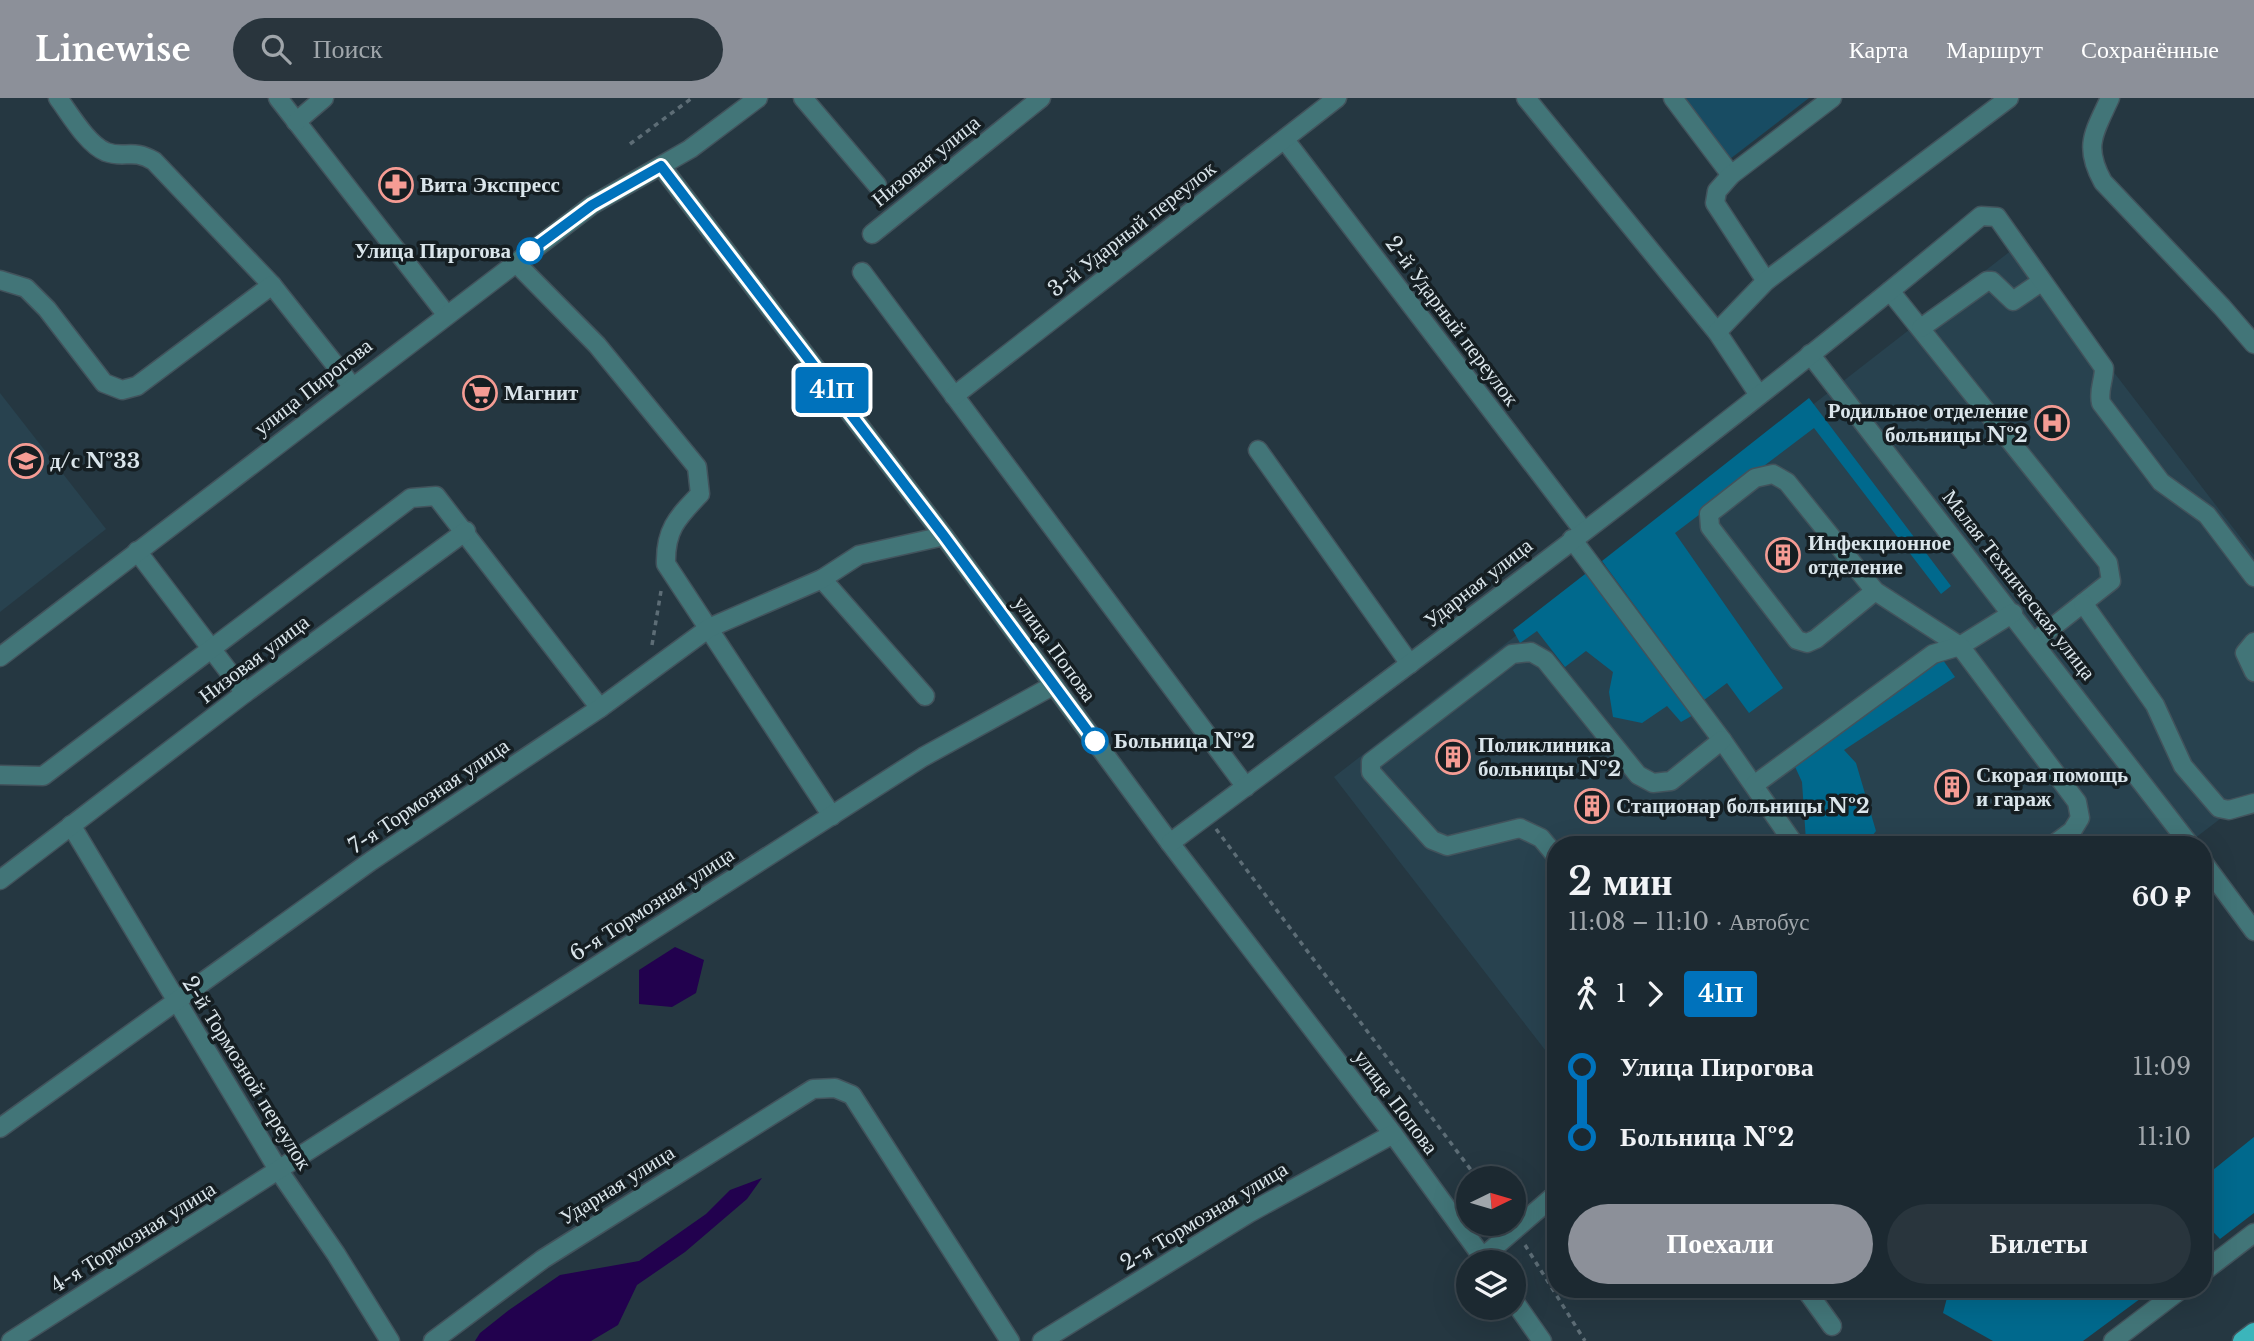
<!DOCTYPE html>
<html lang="ru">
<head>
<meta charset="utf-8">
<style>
  body { margin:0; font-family:"Libre Baskerville",serif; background:#29353d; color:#f1f3f6; height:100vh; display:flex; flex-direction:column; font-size:26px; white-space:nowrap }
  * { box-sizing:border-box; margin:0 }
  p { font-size:23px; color:#a0a6ab }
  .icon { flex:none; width:38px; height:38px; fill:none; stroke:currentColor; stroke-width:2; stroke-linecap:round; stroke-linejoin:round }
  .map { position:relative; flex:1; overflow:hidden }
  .sheet { position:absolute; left:1547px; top:738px; width:665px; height:462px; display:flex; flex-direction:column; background:#1c2931; border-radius:28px; box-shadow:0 7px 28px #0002,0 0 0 2px #3a454d }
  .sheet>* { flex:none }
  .badge { padding:0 14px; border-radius:5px; font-size:24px; line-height:46px }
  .needle { width:46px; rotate:85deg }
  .controls { position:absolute; left:1456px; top:1068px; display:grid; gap:14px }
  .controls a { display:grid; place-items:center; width:70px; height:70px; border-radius:50%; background:#1c2931; box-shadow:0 7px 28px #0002,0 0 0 2px #3a454d; font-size:35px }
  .map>.badge { position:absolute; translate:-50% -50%; box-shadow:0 0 0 4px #fff }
  .legs { display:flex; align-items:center; gap:10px; height:77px; padding:0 21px; font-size:23px }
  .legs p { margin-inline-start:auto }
  .overview { display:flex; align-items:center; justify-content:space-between; height:119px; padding:0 21px }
  h1 { font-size:38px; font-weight:600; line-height:52px }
  .primary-button { display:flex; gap:14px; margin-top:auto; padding:14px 21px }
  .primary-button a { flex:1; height:80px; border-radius:42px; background:#8c9099; color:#fff; font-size:28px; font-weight:600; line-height:80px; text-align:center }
  .primary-button a+a { background:#29353d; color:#f1f3f6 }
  ul { padding:0 21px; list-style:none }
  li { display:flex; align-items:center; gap:24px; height:70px; font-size:26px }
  li i { display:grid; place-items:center; width:10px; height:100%; margin:0 9px; background:currentColor }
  li i::after { content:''; width:18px; height:18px; margin:-9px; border:5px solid; border-radius:50%; background:#1c2931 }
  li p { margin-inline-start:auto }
  li:first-child i { background:linear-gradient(#0000 50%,currentColor 0) }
  li:last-child i { background:linear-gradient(currentColor 50%,#0000 0) }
  header { display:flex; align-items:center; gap:42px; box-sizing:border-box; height:98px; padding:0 35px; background:#8c9099; color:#fff }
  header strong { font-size:33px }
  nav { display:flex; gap:38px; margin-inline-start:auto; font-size:24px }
  .search { width:490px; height:63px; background:#29353d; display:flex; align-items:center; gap:18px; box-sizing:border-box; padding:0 24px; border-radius:38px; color:#a0a6ab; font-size:26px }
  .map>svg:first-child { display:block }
</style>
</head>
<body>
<header>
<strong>Linewise</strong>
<div class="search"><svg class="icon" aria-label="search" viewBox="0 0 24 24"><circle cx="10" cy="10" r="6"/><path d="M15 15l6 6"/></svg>Поиск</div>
<nav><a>Карта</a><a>Маршрут</a><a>Сохранённые</a></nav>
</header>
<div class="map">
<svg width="2254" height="1243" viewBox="0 0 2254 1243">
  <rect width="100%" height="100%" fill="#253741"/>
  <g fill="#28424f">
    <path d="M 2017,148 L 2254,457 L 2254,695 L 2186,747 L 1556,747 L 1556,966 L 1334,679 Z"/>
    <path d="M 0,295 L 106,431 L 0,514 Z"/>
  </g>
  <path fill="#184c63" d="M 1685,0 L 1809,0 L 1730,61 Z"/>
  <g fill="#00698d">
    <path d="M 1809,300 L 1951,488 L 1941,496 L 1814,330 L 1675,435 L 1783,590 L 1749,615 L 1727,585 L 1704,602 L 1602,463 Z"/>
    <path d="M 1589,473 L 1695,616 L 1681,624 L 1667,608 L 1642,625 L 1613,619 L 1609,594 L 1613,574 L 1586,553 L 1565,569 L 1537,533 L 1520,545 L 1513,532 Z"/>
    <path d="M 1938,555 L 1955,579 L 1844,652 L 1856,665 L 1876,733 L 1865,747 L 1819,747 L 1806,743 L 1802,684 L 1792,662 Z"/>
    <path d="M 2254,1039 L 2254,1115 L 2220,1141 L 2203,1123 L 2203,1080 Z"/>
    <path d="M 1949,1192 L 2152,1192 L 2083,1243 L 1993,1243 L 1943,1215 Z"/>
  </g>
  <g fill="#22014e">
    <path d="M 675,849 L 704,862 L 696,895 L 672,909 L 639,906 L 639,872 Z"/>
    <path d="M 762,1080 L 747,1101 L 685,1154 L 637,1187 L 618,1227 L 591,1243 L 475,1243 L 480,1235 L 509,1212 L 560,1177 L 639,1163 L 706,1116 L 730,1092 Z"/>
  </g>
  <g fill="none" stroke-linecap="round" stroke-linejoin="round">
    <g stroke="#42535c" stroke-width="21">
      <g id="minor">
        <path d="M 58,0 C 70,16 87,46 106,54 C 125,61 132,50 154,63 L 272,187 L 352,288"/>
        <path d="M 278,0 L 446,216"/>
        <path d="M 803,0 L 877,87"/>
        <path d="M 1526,0 L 1717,234 L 1759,297"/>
        <path d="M 1673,0 L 1731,77"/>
        <path d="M 2110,0 C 2094,35 2083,48 2103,84 L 2222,209 L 2254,246"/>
        <path d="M 296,24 L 324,0"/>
        <path d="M 1285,42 L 1583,432"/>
        <path d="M 661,68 L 944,438 L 1170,745 L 1393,1036 L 1486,1164"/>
        <path d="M 872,136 L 1041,0"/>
        <path d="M 515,164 L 597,247 L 697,369 L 700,396 C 677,420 665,432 666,466 L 832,718"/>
        <path d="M 862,174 L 1246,689"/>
        <path d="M 0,182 L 26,190 L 47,211 L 104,285 L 122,292 L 137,288 L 272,187"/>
        <path d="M 1766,183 L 1715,105 L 1717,93 L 1731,77 L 1832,0"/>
        <path d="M 1890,193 L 2108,465 L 2111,483 L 2035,543"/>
        <path d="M 1921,230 L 1987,183 L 1992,183 L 2013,203 L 2041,184"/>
        <path d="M 1717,234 L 1766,183 L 2009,0"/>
        <path d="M 1810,256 L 2190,747"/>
        <path d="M 954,298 L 1337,0"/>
        <path d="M 1258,352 L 1410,566"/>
        <path d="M 1572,441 L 1722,642 L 1795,747"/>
        <path d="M 137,453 L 245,595"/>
        <path d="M 822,481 L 925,598"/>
        <path d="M 1875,493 L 1816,541 L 1807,545 L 1797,542 L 1710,429 L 1709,416 L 1755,380 L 1773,376 L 1787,384 L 1875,493 L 1960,548 L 2013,515"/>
        <path d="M 2083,505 L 2155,607 L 2183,668 L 2219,710 L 2229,712 L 2254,705"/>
        <path d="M 2254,544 L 2245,555 L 2254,574"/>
        <path d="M 0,559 L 592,107 L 690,51 L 758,0"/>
        <path d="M 0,677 L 43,678 L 411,400 L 436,398 L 600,610"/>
        <path d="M 1754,687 L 1933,556 L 1960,548 L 2077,704 L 2080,720 L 2072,733 L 2053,747"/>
        <path d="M 71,727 L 279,1073 L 336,1156 L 390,1243"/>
        <path d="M 1170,745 C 1444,541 1718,337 1981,118 L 1997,119 L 2104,270 C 2104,283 2098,292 2101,305 L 2161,384 L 2207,417 L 2254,479"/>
        <path d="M 1556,758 L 1541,740 L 1520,730 L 1447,748 L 1432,742 L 1371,674 L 1371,664 L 1512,556 L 1531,554 L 1545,562 L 1638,677 L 1653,685 L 1671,683 L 1722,642"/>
        <path d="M 2203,764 L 2254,833"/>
        <path d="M 0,782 L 245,595 L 466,433"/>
        <path d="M 0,1030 L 371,763 L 600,610 L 709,530 L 822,481 L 859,457 L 944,438"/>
        <path d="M 1483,1159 L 1556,1096"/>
        <path d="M 2203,1174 L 2254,1135"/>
        <path d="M 1806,1192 L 1832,1228"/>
        <path d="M 1514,1203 L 1542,1243"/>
        <path d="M 11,1243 L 923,659 L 1054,587"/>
        <path d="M 433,1243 L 543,1161 L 813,991 L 835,990 L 852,997 L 1010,1243"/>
        <path d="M 1042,1243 L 1249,1115 L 1393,1036"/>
        <path d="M 2113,1243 L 2180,1192"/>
      </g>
    </g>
    <g stroke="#42535c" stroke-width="21">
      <path id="major" d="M 2242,1243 L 2254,1234"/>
    </g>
    <g stroke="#5d6d76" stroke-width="3.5" stroke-dasharray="5 5" stroke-linecap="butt">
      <path d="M 630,46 L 692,0"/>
      <path d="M 652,547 L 661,493"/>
      <path d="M 1216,731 L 1477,1080"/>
      <path d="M 1525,1147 L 1585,1243"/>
    </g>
    <use href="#minor" stroke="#427578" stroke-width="18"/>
    <use href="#major" stroke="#3bb5bb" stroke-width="18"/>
  </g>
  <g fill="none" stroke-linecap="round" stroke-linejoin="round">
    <g stroke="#fff" stroke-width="16">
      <path id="line-1" d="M 530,153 L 592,107 L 661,68 L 944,438 L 1095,643"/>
    </g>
    <use href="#line-1" stroke="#0072bc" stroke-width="10"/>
  </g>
  <defs>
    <g id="pharmacy-ring" transform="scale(1.75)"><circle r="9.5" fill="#151e22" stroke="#f59c94" stroke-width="1.5"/><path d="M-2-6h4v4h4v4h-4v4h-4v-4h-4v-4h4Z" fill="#f59c94"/></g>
    <g id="supermarket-ring" transform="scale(1.75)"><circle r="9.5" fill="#151e22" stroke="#f59c94" stroke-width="1.5"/><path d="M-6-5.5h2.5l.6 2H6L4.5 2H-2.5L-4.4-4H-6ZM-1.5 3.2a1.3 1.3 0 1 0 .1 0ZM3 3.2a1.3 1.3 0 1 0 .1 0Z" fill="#f59c94"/></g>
    <g id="hospital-ring" transform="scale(1.75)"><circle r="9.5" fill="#151e22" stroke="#f59c94" stroke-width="1.5"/><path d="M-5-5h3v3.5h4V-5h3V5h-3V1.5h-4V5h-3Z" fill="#f59c94"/></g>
    <g id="school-ring" transform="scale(1.75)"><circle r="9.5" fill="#151e22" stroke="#f59c94" stroke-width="1.5"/><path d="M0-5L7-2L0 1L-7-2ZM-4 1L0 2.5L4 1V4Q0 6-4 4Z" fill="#f59c94"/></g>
    <g id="building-ring" transform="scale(1.75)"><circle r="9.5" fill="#151e22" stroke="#f59c94" stroke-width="1.5"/><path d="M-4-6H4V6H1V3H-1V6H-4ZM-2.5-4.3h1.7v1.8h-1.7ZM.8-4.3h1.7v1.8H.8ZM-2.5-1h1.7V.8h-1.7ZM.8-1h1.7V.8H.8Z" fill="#f59c94"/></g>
  </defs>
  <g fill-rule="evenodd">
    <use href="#pharmacy-ring" x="396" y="87"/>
    <use href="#supermarket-ring" x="480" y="295"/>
    <use href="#hospital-ring" x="2052" y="325"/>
    <use href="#school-ring" x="26" y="363"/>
    <use href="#building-ring" x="1783" y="457"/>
    <use href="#building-ring" x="1453" y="659"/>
    <use href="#building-ring" x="1952" y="689"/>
    <use href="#building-ring" x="1592" y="708"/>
  </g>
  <g fill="#fff" stroke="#0072bc" stroke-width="3.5">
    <circle cx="530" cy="153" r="12"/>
    <circle cx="1095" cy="643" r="12"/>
  </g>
  <g text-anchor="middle" stroke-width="7" stroke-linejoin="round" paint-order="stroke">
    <g font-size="21" fill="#dae5eb" stroke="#151e22">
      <text transform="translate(926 63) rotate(-39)" y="7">Низовая улица</text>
      <text transform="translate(1132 131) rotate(-38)" y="7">3-й Ударный переулок</text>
      <text transform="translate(1452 223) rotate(53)" y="7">2-й Ударный переулок</text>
      <text transform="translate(313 289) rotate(-38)" y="7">улица Пирогова</text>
      <text transform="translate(1478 485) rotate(-38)" y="7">Ударная улица</text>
      <text transform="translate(2019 487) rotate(52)" y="7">Малая Техническая улица</text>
      <text transform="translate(1055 551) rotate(54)" y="7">улица Попова</text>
      <text transform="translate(254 561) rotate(-37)" y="7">Низовая улица</text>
      <text transform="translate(429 698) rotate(-34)" y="7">7-я Тормозная улица</text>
      <text transform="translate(652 806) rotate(-33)" y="7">6-я Тормозная улица</text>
      <text transform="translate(247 975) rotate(58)" y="7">2-й Тормозной переулок</text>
      <text transform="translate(1396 1004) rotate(53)" y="7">улица Попова</text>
      <text transform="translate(617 1087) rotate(-32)" y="7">Ударная улица</text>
      <text transform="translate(1204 1118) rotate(-31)" y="7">2-я Тормозная улица</text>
      <text transform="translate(133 1139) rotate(-32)" y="7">4-я Тормозная улица</text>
    </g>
    <g font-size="21" font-weight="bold" fill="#dae5eb" stroke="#151e22" text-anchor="start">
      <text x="420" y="94">Вита Экспресс</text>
      <text x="504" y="302">Магнит</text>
      <text x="2028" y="320" text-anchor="end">Родильное отделение<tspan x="2028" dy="24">больницы №2</tspan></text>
      <text x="50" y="370">д/с №33</text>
      <text x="1808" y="452">Инфекционное<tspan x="1808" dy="24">отделение</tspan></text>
      <text x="1478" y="654">Поликлиника<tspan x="1478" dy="24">больницы №2</tspan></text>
      <text x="1976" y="684">Скорая помощь<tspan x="1976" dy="24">и гараж</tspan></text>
      <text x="1616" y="715">Стационар больницы №2</text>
    </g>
    <g font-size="21" font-weight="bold" fill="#dae5eb" stroke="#151e22" text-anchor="end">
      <text x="511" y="160">Улица Пирогова</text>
      <text x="1114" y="650" text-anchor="start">Больница №2</text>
    </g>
  </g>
</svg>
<div class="controls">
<a><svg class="needle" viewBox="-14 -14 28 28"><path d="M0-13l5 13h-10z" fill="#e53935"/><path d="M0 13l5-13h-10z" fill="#a0a6ab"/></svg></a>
<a><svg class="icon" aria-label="layers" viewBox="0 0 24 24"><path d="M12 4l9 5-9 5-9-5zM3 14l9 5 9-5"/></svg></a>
</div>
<b class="badge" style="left:832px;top:292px;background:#0072bc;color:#fff">41П</b>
<section class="sheet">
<div class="overview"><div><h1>2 мин</h1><p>11:08 – 11:10 · Автобус</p></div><b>60 ₽</b></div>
<div class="legs"><svg class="icon" aria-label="walk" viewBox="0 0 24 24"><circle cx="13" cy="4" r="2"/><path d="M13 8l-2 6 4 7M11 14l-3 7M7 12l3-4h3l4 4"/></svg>1<svg class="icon" aria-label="forward" viewBox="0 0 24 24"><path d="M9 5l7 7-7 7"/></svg><b class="badge" style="background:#0072bc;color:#fff">41П</b></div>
<ul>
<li><i style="color:#0072bc"></i><b>Улица Пирогова</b><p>11:09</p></li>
<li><i style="color:#0072bc"></i><b>Больница №2</b><p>11:10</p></li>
</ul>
<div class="primary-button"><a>Поехали</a><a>Билеты</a></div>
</section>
</div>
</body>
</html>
